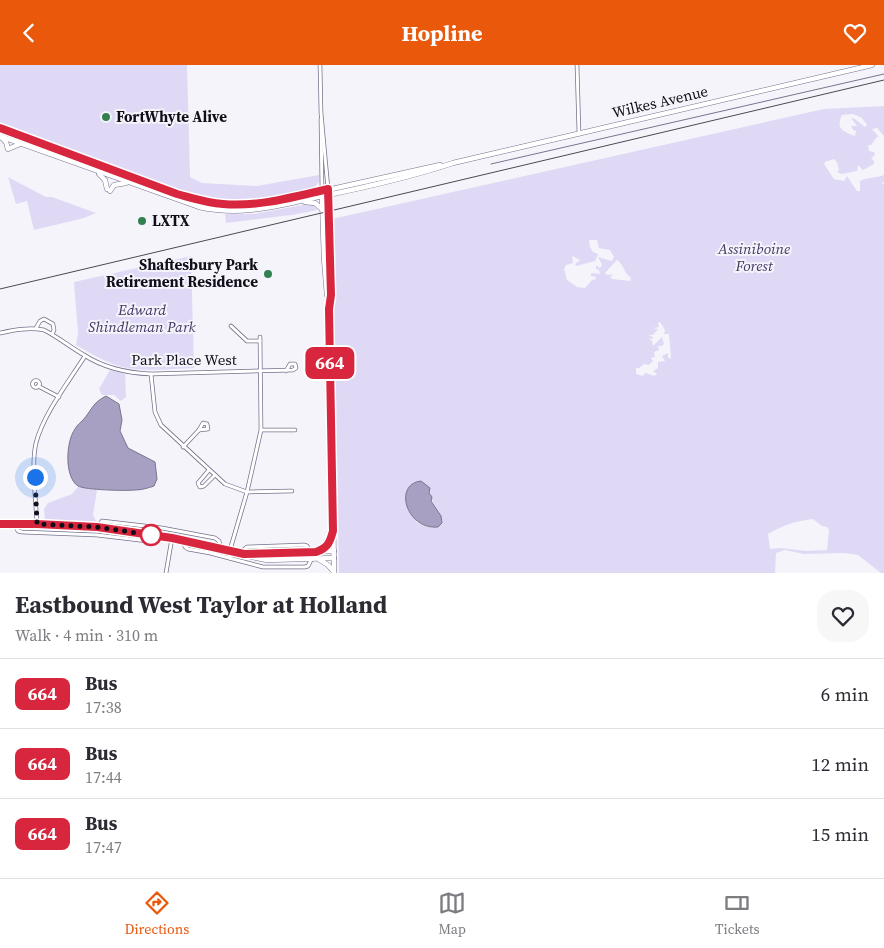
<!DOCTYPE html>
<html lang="en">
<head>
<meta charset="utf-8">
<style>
  body { margin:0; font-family:"Source Serif 4",serif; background:#f7f7f7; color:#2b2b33; height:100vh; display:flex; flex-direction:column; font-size:19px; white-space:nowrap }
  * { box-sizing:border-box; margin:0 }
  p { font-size:16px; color:#7c7c81 }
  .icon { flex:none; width:28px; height:28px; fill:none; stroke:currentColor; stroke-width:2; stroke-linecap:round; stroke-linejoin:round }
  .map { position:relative; height:508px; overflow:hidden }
  .sheet { display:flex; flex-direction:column; background:#fff; flex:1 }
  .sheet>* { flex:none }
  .badge { padding:0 10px; border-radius:8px; font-size:18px; line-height:32px }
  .you { position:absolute; width:25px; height:25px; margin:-12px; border:4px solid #fff; border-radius:50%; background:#1a73e8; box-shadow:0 0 0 8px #1a73e833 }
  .map>.badge { position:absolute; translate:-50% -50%; box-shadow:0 0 0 2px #fff }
  .round { display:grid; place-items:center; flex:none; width:52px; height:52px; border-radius:20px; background:#f7f7f7 }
  .headline { display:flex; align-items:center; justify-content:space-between; height:85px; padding:0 15px }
  h1 { font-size:24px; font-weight:700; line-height:38px }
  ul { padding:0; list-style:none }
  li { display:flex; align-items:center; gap:15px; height:70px; padding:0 15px; border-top:1px solid #e1e1e2 }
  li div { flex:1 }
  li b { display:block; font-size:19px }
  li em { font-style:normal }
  li .badge { min-width:55px; font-weight:700; text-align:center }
  header { display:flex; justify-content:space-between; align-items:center; height:65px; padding:0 15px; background:#ea580c; color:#fff; font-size:22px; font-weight:700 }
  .tabs { display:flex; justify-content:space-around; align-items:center; height:70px; border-top:1px solid #e1e1e2; background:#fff; font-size:14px; color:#7c7c81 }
  .tabs a { display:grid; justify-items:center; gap:2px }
  .tabs .on { color:#ea580c }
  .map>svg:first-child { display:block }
</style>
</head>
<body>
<header><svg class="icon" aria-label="back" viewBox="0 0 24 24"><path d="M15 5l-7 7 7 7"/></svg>Hopline<svg class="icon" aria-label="heart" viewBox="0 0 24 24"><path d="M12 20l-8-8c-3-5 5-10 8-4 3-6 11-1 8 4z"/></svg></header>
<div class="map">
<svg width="884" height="508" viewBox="0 0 884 508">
  <rect width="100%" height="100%" fill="#f5f4fb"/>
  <g fill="#dfd9f5" fill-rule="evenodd">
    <path d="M 0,0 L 187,0 L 190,112 L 202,118 L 257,121 L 319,110 L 319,117 L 312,125 L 261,136 L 233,137 L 211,135 L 193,131 L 0,59 Z"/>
    <path d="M 884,41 L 884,71 L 877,63 L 872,64 L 879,72 L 877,72 L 871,80 L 868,80 L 869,86 L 874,87 L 875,90 L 871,93 L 874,96 L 874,99 L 863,105 L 858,100 L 857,106 L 842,109 L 837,107 L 839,105 L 837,97 L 834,94 L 825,97 L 824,99 L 834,114 L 844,116 L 847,111 L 857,126 L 860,126 L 860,116 C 867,112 876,113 884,110 L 884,117 L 882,118 L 884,120 L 884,508 L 881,508 L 858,490 L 844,488 L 804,489 L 785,485 L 776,488 L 775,508 L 339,508 L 332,154 L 824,44 ZM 853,49 L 862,53 L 867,60 L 865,62 L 855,54 L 851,53 L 857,61 L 851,61 L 853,65 L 856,66 L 855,71 C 844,67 835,64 842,50 ZM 589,175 L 597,175 L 599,183 L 610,185 L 614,192 L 612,196 L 598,192 L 602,200 L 600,203 L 596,200 L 596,204 L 599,205 L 600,209 L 591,208 L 591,211 L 596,212 L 596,214 L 592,215 L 585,223 L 577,222 L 567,215 L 564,204 L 566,200 L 573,198 L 572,191 L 580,195 L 575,199 L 576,201 L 595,196 L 598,189 L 593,187 L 590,182 ZM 617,195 C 624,200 624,208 631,213 L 630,216 L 612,214 L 610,212 L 613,209 L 607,210 L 605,208 ZM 660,257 L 665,265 L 664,269 L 669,269 L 671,294 L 668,292 L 668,288 L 662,291 L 665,296 L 658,297 L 658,303 L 653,306 L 657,309 C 653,313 650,308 645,308 L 643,311 L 636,309 L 636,303 L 639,303 L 644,299 L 649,300 L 653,296 L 651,293 L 655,292 L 654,287 L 659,285 L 658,281 L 662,281 L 664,279 L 662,272 L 653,281 L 652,276 L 648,273 L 652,274 L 653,272 L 648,270 L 653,270 L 658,264 L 653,263 L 659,262 L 658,258 ZM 421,416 L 430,423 C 429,439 441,444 442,459 C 434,465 424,461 416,457 ZM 813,454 L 822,461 L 827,462 L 829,465 L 827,485 L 806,486 L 781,483 L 770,484 L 768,469 C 783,460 796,456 813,454 Z"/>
    <path d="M 0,66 L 181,132 L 219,141 L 263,141 L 241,144 L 200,140 L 0,69 Z"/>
    <path d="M 8,112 L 46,132 L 52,132 L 96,148 L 84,153 L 34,165 L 27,136 L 16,139 Z"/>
    <path d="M 308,139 L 313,140 L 318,145 L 291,150 L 226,158 L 225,149 L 254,149 Z"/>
    <path d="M 191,191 L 194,303 C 171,304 145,307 122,302 C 105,297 90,288 76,280 L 78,268 L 74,217 Z"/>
    <path d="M 110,305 L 125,309 L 126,332 L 121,336 L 114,330 L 102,330 L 99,324 Z"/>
    <path d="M 78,422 L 97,425 L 93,450 L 97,458 L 95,460 L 45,456 L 44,444 L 48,438 L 72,429 Z"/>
  </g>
  <g fill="#a7a0c2" stroke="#7a748f">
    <path d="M 106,331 L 119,339 L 122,355 L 120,366 L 128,383 L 155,397 L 157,414 L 154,421 C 148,423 142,425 135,425 C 125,426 85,425 78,421 C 64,412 66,376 75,364 C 77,360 80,358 83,355 C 92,345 92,338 106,331 Z"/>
    <path d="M 421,416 L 430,423 L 429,428 L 432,432 L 431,436 L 441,451 L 442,458 L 438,462 C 406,465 393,419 421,416 Z"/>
  </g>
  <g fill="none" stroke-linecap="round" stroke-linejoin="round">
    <path stroke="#7a748f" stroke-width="1" d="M 491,99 L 884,9"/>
    <g stroke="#76708c" stroke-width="4.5">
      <g id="street">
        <path d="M 320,0 L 321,48 L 328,124"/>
        <path d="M 577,0 L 579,69"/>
        <path d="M 321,54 L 322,125"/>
        <path d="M 231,261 L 247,276 L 260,276"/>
        <path d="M 36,263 L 40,256 L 44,254 L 53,259 L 54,265 L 52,269"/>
        <path d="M 0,268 C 14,265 29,262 44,265 C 58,272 70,282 84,290 C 104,303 127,308 151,309 L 293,305 L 296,303 L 295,299 L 290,299 L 286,306"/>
        <path d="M 151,309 L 155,347 L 161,360 L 225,419 L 247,427 L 292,426"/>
        <circle cx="36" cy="319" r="3.5"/>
        <path d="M 38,321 L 59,332"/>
        <path d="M 203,358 L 207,359 L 208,364 L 199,365 Z"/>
        <path d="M 261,365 L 295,365"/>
        <path d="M 183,382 L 199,365"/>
        <path d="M 209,405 L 198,418 L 200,422 L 204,421 L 215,410"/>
        <path d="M 14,459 L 18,466 L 22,467 L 97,470 L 156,477 L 163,472"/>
        <path d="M 37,459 C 36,437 31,398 36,378 C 43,350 69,316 85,291"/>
        <path d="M 97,463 L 102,456 L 162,463 L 215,473 L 219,476 L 221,483"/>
        <path d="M 183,475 L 185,482 L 188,484 L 210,488 L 263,502 L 305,502 L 308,501 L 311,495"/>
        <path d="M 240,488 L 247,482 L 304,480 L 307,481 L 311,487"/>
        <path d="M 230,493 L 230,485 L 247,427 L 261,365 L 260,272"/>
        <path d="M 166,508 L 172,473"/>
      </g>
    </g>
    <g stroke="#76708c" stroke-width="5.5">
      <g id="secondary">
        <path d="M 0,63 L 177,129 L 200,135 L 223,139 L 269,138 L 440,100"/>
        <path d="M 0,71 L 199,142 C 244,152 279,140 323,131 C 367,122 411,112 453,98 L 872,0"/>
        <path d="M 1,72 L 6,77 L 8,84 L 20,79"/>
        <path d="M 99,109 L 105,115 L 107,124"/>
        <path d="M 110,126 L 114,120 L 126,118"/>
        <path d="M 328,127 L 334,508"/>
        <path d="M 322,130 L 324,193 L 327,230 L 329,234"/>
        <path d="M 305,137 L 315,138 L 322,144"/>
        <path d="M 0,459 L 37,459 L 97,463 L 183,475 L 221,483 L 252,492 L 267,495 L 334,493"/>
        <path d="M 320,486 L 326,482 L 332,471"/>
        <path d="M 248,489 L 334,486"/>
        <path d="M 320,495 L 328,500 L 334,507"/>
      </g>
    </g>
    <use href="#street" stroke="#fff" stroke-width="3"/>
    <use href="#secondary" stroke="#fff" stroke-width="4.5"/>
    <path stroke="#4b4953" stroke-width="1" d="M 0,224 L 884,15"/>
  </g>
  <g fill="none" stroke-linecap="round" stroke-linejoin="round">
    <g stroke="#fff" stroke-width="11">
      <path id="line" d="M 0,63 L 177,129 C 192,133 207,138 223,139 C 259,142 293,132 328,124 L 331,230 L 329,244 L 333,466 C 330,477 328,483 316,487 L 244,489 L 172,473 L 97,462 L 37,459 L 0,459"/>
    </g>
    <use href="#line" stroke="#d7263d" stroke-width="8"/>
    <path stroke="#110e19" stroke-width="5" stroke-dasharray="0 9" d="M 35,412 L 37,459 L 97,462 L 151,470"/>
  </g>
  <g fill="#328050" stroke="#f5f4fb" stroke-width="2">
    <circle cx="106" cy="52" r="5"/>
    <circle cx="142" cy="156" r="5"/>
    <circle cx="268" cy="209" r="5"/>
  </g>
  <circle fill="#fff" stroke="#d7263d" stroke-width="2.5" cx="151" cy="470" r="10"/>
  <g text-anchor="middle" stroke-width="4" stroke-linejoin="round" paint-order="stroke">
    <g font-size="15" fill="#110e19" stroke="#f5f4fb">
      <text transform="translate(660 37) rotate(-13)" y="5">Wilkes Avenue</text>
      <text x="184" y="300">Park Place West</text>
    </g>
    <g font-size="15" font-weight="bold" fill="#110e19" stroke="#f5f4fb" text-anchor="start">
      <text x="116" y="57">FortWhyte Alive</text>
      <text x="152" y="161">LXTX</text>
      <text x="258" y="205" text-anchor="end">Shaftesbury Park<tspan x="258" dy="17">Retirement Residence</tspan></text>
    </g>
    <g font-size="15" font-style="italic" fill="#433765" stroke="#f5f4fb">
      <text x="754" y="189">Assiniboine<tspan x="754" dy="17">Forest</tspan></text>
      <text x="142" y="250">Edward<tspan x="142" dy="17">Shindleman Park</tspan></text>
    </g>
  </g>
</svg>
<div class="you" style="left:35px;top:412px"></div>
<b class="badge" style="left:330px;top:298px;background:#d7263d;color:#fff">664</b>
</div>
<section class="sheet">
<div class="headline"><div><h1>Eastbound West Taylor at Holland</h1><p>Walk · 4 min · 310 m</p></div><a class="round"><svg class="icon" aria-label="heart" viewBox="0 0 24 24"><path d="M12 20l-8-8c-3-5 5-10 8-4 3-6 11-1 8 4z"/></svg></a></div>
<ul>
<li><span class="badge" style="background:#d7263d;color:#fff">664</span><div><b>Bus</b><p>17:38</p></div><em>6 min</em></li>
<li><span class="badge" style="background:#d7263d;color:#fff">664</span><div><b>Bus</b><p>17:44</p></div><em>12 min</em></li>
<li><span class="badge" style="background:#d7263d;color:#fff">664</span><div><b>Bus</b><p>17:47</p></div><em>15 min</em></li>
</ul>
</section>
<nav class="tabs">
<a class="on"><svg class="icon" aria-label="directions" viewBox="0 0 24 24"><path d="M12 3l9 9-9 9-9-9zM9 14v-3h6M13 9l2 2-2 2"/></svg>Directions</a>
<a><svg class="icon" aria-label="map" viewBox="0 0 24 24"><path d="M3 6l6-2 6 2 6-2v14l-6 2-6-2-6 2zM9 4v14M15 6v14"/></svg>Map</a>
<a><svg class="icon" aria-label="tickets" viewBox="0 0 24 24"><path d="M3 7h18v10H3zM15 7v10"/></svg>Tickets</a>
</nav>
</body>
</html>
